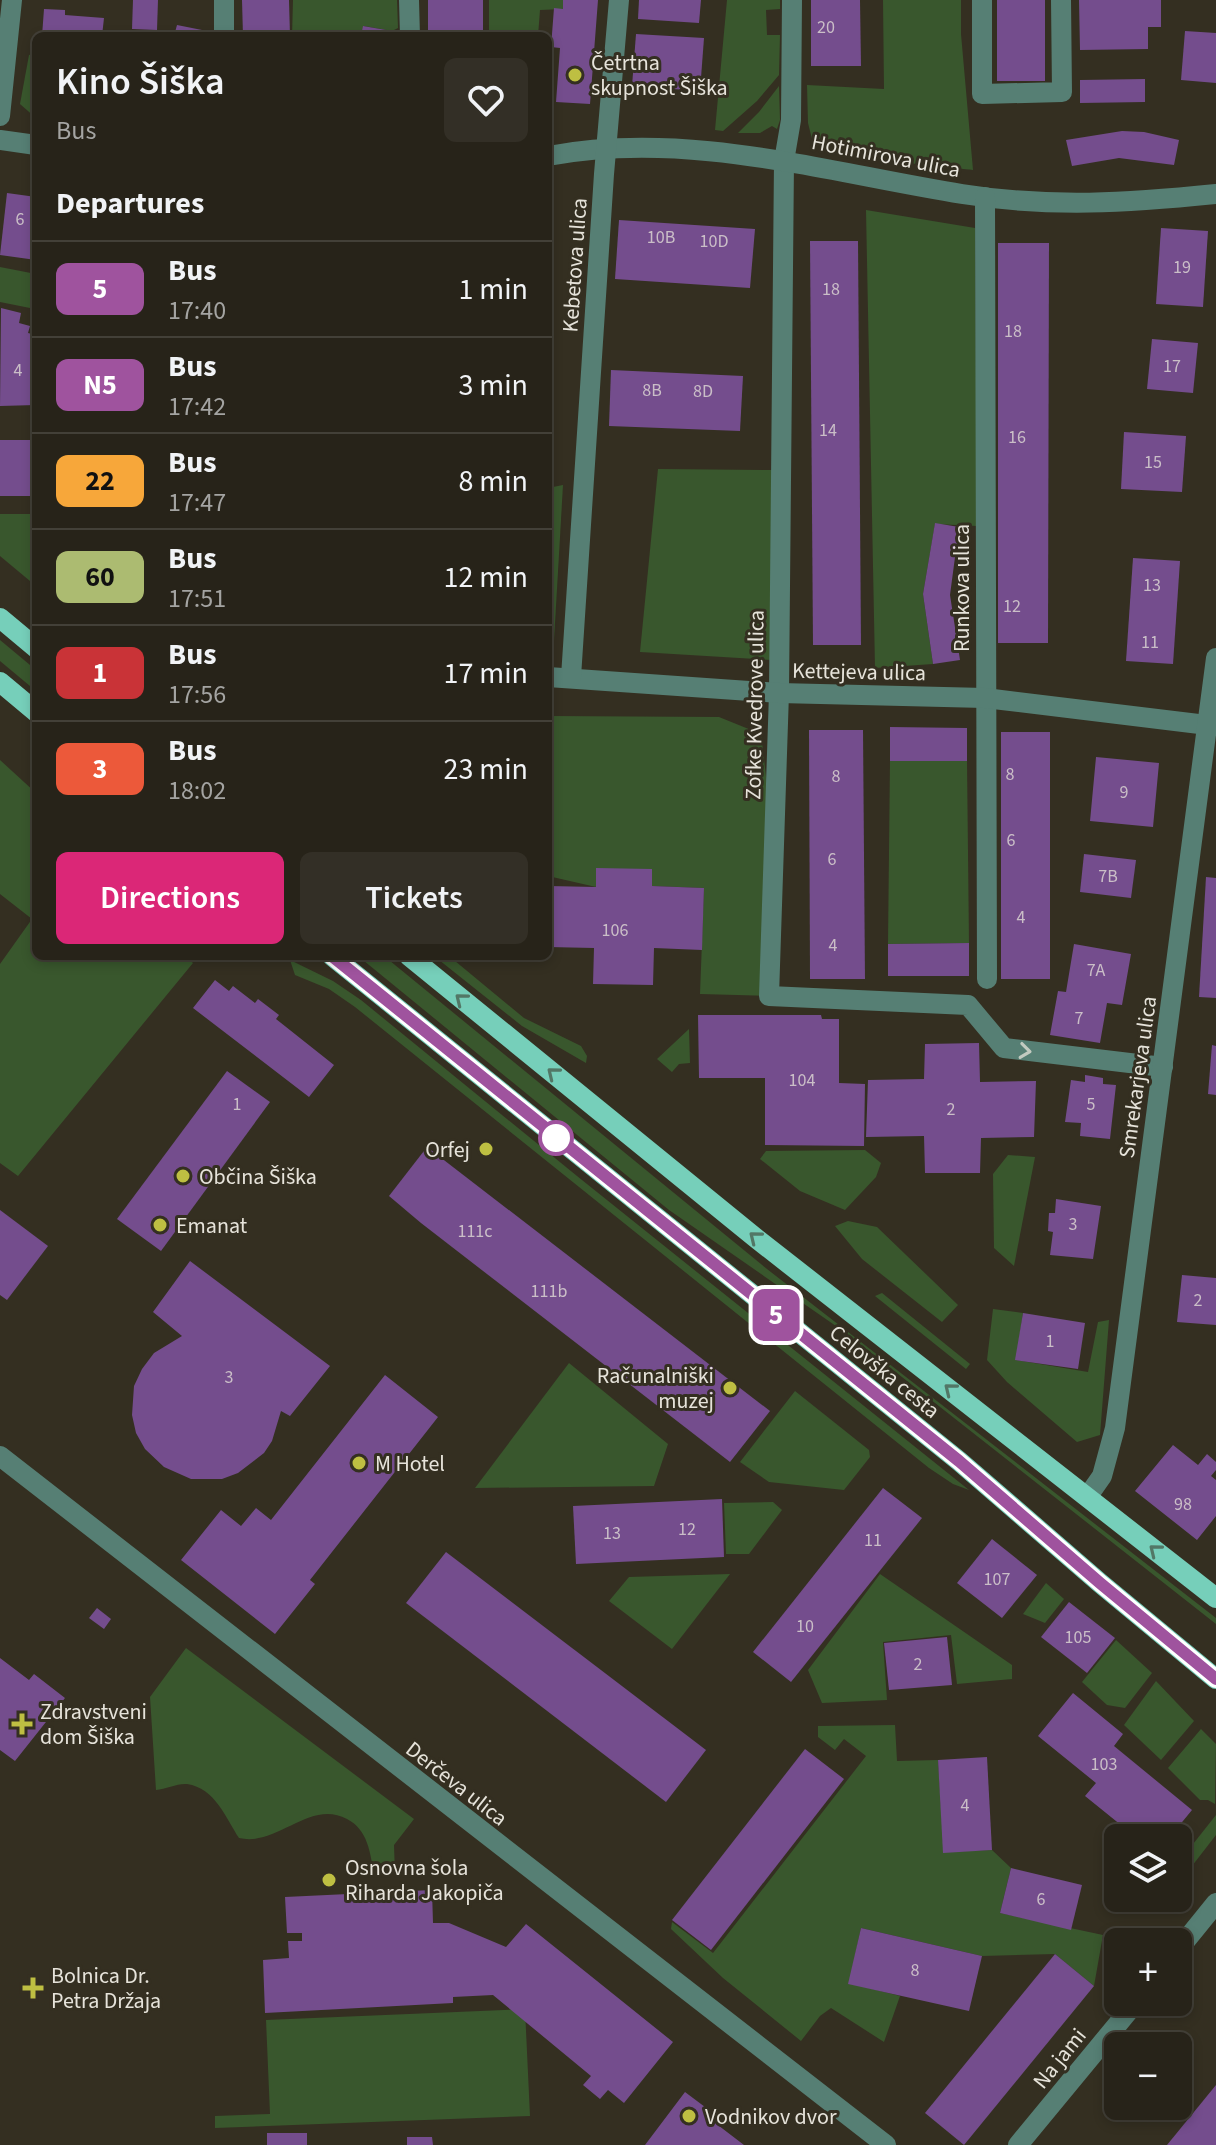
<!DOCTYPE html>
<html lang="en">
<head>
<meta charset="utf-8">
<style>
  body { margin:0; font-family:"Source Sans 3",sans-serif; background:#332f26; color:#f1f3f6; height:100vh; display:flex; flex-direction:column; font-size:30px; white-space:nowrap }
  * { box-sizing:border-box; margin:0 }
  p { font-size:26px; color:#a4a4a2 }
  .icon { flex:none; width:44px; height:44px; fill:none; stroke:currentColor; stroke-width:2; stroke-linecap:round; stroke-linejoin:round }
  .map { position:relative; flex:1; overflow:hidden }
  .sheet { position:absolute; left:32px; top:32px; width:520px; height:928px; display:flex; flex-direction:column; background:#272319; border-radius:12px; box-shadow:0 4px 12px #0003,0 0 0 2px #434038 }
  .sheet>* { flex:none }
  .badge { padding:0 16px; border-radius:12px; font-size:28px; line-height:52px }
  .tools { position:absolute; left:1104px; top:1824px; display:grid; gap:16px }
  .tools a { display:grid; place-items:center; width:88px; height:88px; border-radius:12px; background:#272319; box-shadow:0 4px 12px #0003,0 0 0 2px #434038; font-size:40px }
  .map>.badge { position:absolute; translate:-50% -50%; box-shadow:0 0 0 4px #fff }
  h2 { padding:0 24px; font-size:30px; line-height:72px }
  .round { display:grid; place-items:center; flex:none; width:84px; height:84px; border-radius:12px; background:#332f26 }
  .headline { display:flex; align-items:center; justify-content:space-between; height:136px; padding:0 24px }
  h1 { font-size:38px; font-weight:600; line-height:60px }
  .cta { display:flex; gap:16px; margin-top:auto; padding:16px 24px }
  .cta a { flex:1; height:92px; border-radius:12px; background:#db2777; color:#fff; font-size:32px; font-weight:600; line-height:92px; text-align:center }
  .cta a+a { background:#332f26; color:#f1f3f6 }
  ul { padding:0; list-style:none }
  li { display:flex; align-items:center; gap:24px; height:96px; padding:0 24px; border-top:2px solid #434038 }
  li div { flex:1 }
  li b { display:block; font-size:30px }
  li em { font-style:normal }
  li .badge { min-width:88px; font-weight:700; text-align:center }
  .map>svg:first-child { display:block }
</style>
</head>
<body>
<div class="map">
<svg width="1216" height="2145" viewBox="0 0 1216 2145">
  <rect width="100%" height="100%" fill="#342f21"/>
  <g fill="#39572d">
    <path d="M 293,0 L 397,0 L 398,28 L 392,31 L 364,26 L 361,36 L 292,36 Z"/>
    <path d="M 489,0 L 563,0 L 563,9 L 540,10 L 538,36 L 489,36 Z"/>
    <path d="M 727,0 L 780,0 L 780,9 L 766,10 L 767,35 L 780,35 L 779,75 L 757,101 L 723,131 L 715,130 Z"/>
    <path d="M 883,0 L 961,0 L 961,34 L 973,170 C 939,166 836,158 812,139 L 808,123 L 807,85 L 884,89 Z"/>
    <path d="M 36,53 L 36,118 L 20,104 L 29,55 Z"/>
    <path d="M 779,86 L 780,120 L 777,129 L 772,126 L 760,133 L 738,133 L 759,112 Z"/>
    <path d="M 866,210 L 975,228 L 977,526 L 935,524 L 923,594 L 933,664 L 875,668 Z"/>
    <path d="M 0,267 L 36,274 L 35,309 L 0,302 Z"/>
    <path d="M 658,469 L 772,470 L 772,660 L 640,652 Z"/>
    <path d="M 563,485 L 553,658 L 548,658 L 548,488 Z"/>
    <path d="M 0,514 L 36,514 L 36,586 L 0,556 Z"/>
    <path d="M 0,640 L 36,670 L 36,691 L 0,661 Z"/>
    <path d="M 548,716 L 719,717 L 761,734 L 775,851 L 769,996 L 700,994 L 704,888 L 652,886 L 596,869 L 596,887 L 548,876 Z"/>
    <path d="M 0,760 L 36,793 L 36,956 L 185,956 L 193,963 L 18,1176 L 0,1163 L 0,964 L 32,919 L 0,894 Z"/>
    <path d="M 890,761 L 967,761 L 969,943 L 888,944 Z"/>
    <path d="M 358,956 L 384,956 L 767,1269 L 1216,1618 L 1216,1624 L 846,1333 L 669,1210 Z"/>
    <path d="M 434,956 L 449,956 L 524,1018 L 581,1046 L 587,1056 L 586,1063 L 522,1026 Z"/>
    <path d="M 290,960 L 333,981 L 361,1000 L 577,1176 L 969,1490 L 953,1484 L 929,1468 L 355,1007 L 329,989 L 295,975 Z"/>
    <path d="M 689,1029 L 690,1063 L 679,1064 L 672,1072 L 657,1059 Z"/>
    <path d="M 865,1150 L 881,1163 L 876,1177 L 845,1210 L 800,1191 L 760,1159 L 766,1151 Z"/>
    <path d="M 1008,1155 L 1035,1157 L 1014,1266 L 994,1248 L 993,1174 Z"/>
    <path d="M 848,1221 L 877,1227 L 958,1305 L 942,1322 L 862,1259 L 835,1226 Z"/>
    <path d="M 882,1293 L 970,1364 L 966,1369 L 875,1296 Z"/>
    <path d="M 993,1309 L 1023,1313 L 1016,1360 L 1088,1372 L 1098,1322 L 1109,1320 L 1100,1435 L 1077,1442 L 1007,1382 L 987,1360 Z"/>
    <path d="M 569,1363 L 668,1444 L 654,1486 L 475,1488 Z"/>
    <path d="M 795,1391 L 869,1450 L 870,1457 L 844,1490 L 769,1482 L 740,1462 Z"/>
    <path d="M 773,1502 L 782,1510 L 749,1554 L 726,1554 L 724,1503 Z"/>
    <path d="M 730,1574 L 672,1649 L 609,1601 L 629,1577 Z"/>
    <path d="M 880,1574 L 1012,1665 L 1012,1679 L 957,1684 L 951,1635 L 883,1642 L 887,1700 L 822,1703 L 808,1670 Z"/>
    <path d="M 1046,1583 L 1064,1599 L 1045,1623 L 1023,1614 Z"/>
    <path d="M 1116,1640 L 1152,1673 L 1125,1708 L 1107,1705 L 1082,1682 Z"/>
    <path d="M 186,1648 L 414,1819 L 394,1845 L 395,1874 L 374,1874 C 370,1852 368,1830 347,1819 C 309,1799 278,1847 239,1838 C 226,1818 215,1788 187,1784 C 178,1783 166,1789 156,1790 L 150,1697 Z"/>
    <path d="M 1156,1681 L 1194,1721 L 1161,1760 L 1124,1725 Z"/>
    <path d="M 895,1725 L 897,1761 L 938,1760 L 944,1852 L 992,1850 L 1011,1868 L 1000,1913 L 1103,1935 L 1094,1986 L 1055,1954 L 982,1956 L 861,1928 L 849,1983 L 900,1996 L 884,2042 L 831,2008 L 820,2016 L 801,2041 L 723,1978 L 671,1929 L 672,1922 L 713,1953 L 866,1756 L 844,1739 L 835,1750 L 818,1737 L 818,1726 Z"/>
    <path d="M 1201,1729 L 1216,1744 L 1215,1804 L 1208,1800 L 1200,1800 L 1168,1768 Z"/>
    <path d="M 1216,1815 L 1216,1835 L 1178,1884 L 1178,1863 Z"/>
    <path d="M 525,2009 L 530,2116 L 215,2128 L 215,2116 L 270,2114 L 266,2020 Z"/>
  </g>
  <g fill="#744d8d">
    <path d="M 133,0 L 158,0 L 157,30 L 132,29 Z"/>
    <path d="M 242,0 L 289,0 L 290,36 L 243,36 Z"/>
    <rect x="428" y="0" width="55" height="36"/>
    <path d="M 563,0 L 598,0 L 590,104 L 556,102 L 560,48 L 551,47 L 554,8 L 563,9 Z"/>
    <path d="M 639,0 L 701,0 L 699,23 L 638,19 Z"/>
    <path d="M 811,0 L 860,0 L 861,66 L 811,66 Z"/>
    <rect x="997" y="0" width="48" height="81"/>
    <path d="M 1079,0 L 1161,0 L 1161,27 L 1148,27 L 1148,49 L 1080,50 Z"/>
    <path d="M 44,9 L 65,10 L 65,15 L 104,18 L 102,36 L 42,36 Z"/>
    <path d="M 177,25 L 202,30 L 200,36 L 174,36 Z"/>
    <path d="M 363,26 L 392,31 L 390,36 L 361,36 Z"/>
    <path d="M 1185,31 L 1216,33 L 1216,83 L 1181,80 Z"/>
    <path d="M 636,34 L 704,38 L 700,91 L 632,86 Z"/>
    <path d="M 1145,79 L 1145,102 L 1080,103 L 1080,80 Z"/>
    <path d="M 1122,131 L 1144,132 L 1179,140 L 1174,165 L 1119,158 L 1072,166 L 1066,140 Z"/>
    <path d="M 7,193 L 36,197 L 36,260 L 0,255 Z"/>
    <path d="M 619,220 L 755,229 L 750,288 L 615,279 Z"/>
    <path d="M 1161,228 L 1208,231 L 1203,307 L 1156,304 Z"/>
    <path d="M 810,241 L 858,241 L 861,645 L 813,645 Z"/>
    <path d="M 998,243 L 1049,243 L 1048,643 L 998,643 Z"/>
    <path d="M 1,308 L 21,313 L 19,323 L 30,326 L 28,333 L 36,335 L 36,405 L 0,406 Z"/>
    <path d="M 1152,339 L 1198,343 L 1193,393 L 1147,389 Z"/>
    <path d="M 611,370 L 743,376 L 740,431 L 609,426 Z"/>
    <path d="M 1124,432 L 1186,436 L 1182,492 L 1121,489 Z"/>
    <rect x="0" y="440" width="36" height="56"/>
    <path d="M 935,523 L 959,527 L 950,595 L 960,660 L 933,664 L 923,594 Z"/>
    <path d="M 1133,558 L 1180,561 L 1173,664 L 1126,661 Z"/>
    <path d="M 890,727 L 967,728 L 967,761 L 890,761 Z"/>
    <path d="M 809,730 L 863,730 L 865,979 L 810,979 Z"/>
    <rect x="1001" y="732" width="49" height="247"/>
    <path d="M 1096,757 L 1159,763 L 1153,827 L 1090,821 Z"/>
    <path d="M 1084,854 L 1136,860 L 1131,898 L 1080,892 Z"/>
    <path d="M 596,868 L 652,869 L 652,886 L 704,888 L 702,950 L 654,948 L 653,985 L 593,984 L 594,948 L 548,947 L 548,886 L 596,887 Z"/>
    <path d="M 1206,877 L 1216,878 L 1216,998 L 1199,997 Z"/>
    <path d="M 969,943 L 969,976 L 888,976 L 888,944 Z"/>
    <path d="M 1074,944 L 1131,954 L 1122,1005 L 1107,1003 L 1100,1043 L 1050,1035 L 1058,991 L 1066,992 Z"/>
    <path d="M 215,980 L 229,991 L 233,986 L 255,1003 L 258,999 L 279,1015 L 276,1019 L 334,1065 L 309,1097 L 193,1008 Z"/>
    <path d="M 698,1015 L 821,1015 L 822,1019 L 839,1019 L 839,1083 L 865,1084 L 864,1146 L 765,1145 L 765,1078 L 699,1078 Z"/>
    <path d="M 979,1043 L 980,1082 L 1036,1081 L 1034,1137 L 981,1138 L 980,1173 L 925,1173 L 924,1136 L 866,1137 L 868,1080 L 924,1079 L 925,1044 Z"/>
    <path d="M 1212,1045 L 1216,1046 L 1216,1095 L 1208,1094 Z"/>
    <path d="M 227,1071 L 270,1102 L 161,1251 L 117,1219 Z"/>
    <path d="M 1085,1075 L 1103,1078 L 1103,1084 L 1116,1085 L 1110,1139 L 1080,1136 L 1081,1123 L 1065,1122 L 1071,1080 L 1085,1082 Z"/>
    <path d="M 427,1147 L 770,1411 L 730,1462 L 421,1223 L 389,1196 Z"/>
    <path d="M 1056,1199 L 1101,1206 L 1093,1259 L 1050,1255 L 1053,1232 L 1048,1231 L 1049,1213 L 1055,1213 Z"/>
    <path d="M 0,1210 L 48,1246 L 7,1300 L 0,1295 Z"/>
    <path d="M 190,1261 L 330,1366 L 290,1416 L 281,1411 L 272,1441 L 264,1453 L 238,1473 L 222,1479 L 191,1479 L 164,1467 L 145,1449 L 136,1433 L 132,1415 L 134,1386 L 142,1369 L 154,1353 L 182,1336 L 153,1312 Z"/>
    <path d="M 1182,1275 L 1216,1278 L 1216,1325 L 1177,1322 Z"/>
    <path d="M 1023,1313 L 1085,1323 L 1078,1369 L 1015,1360 Z"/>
    <path d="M 385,1375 L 438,1417 L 310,1580 L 315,1584 L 275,1634 L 181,1560 L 221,1510 L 241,1526 L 256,1508 L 271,1520 Z"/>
    <path d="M 1173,1445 L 1198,1465 L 1207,1454 L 1216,1462 L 1216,1470 L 1211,1476 L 1216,1480 L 1216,1516 L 1197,1540 L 1135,1491 Z"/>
    <path d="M 883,1488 L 922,1518 L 791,1682 L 753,1652 Z"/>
    <path d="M 722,1499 L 724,1557 L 576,1564 L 573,1506 Z"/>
    <path d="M 992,1539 L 1037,1575 L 1002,1618 L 957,1583 Z"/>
    <path d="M 446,1552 L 706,1750 L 666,1802 L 406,1603 Z"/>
    <path d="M 1069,1602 L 1115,1638 L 1087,1673 L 1041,1637 Z"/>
    <path d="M 97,1608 L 111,1619 L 104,1629 L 89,1618 Z"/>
    <path d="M 947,1637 L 952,1685 L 889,1690 L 884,1643 Z"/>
    <path d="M 0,1658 L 29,1680 L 34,1674 L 65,1698 L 15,1761 L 0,1750 Z"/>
    <path d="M 1073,1693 L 1123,1734 L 1114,1746 L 1192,1810 L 1169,1838 L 1137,1838 L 1085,1796 L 1096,1783 L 1038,1736 Z"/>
    <path d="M 805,1749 L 844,1779 L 711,1950 L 672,1920 Z"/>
    <path d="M 987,1757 L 992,1850 L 943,1853 L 938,1760 Z"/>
    <path d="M 1011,1868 L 1082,1885 L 1071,1930 L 1000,1913 Z"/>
    <path d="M 432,1890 L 433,1923 L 449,1923 L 506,1947 L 526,1924 L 673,2042 L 624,2103 L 608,2090 L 600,2099 L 583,2085 L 591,2076 L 493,1995 L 453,1997 L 453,2003 L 265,2013 L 263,1960 L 289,1958 L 288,1941 L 302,1941 L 302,1933 L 287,1933 L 285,1897 Z"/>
    <path d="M 861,1928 L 982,1956 L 969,2011 L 848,1984 Z"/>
    <path d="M 1055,1954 L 1094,1986 L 964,2145 L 925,2113 Z"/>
    <path d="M 1216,2085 L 1216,2145 L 1167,2145 Z"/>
    <path d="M 685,2092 L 713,2113 L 710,2119 L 744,2145 L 645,2145 Z"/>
    <rect x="267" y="2133" width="40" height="12"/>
    <path d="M 407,2137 L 432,2137 L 433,2145 L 407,2145 Z"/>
  </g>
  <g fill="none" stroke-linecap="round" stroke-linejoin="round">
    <g stroke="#567f74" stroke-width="20">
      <path d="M 224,0 L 224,36"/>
      <path d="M 409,0 L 410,36"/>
      <path d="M 792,0 L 791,120 L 784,161 L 779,693 L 769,996 L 968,1005 L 1004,1048 L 1163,1067"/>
      <path d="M 982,0 L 982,94 L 1062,92 L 1061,0"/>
      <path d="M 0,116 L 12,0"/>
      <path d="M 0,140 L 36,145"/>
      <path d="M 548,156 C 688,130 825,172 962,194 C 1050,208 1129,203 1216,194"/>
      <path d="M 985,197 L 987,979"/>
      <path d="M 548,677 L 779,693 L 985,698 L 1216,726"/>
      <path d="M 571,677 L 604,174 L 619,0"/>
      <path d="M 0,1456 L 886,2145"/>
      <path d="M 1088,1496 L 1102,1476 L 1115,1428 L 1216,658"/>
      <path d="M 1178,1950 L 1216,1903"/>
      <path d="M 1018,2145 L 1136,2002"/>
    </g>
    <g stroke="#76cfba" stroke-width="20">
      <path d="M 0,618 L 36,648"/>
      <path d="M 0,682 L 36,712"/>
      <path d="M 332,956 L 959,1461 L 1100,1583 L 1216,1679"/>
      <path d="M 409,956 L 757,1239 L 1216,1598"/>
    </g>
  </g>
  <defs><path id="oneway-chevron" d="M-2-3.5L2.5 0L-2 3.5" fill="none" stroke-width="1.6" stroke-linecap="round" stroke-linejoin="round" transform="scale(2)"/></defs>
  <g stroke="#527766">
    <use href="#oneway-chevron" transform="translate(461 999) rotate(-141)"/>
    <use href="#oneway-chevron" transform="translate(553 1073) rotate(-141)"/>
    <use href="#oneway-chevron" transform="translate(755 1237) rotate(-141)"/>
    <use href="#oneway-chevron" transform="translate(950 1389) rotate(-141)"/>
    <use href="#oneway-chevron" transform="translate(1155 1550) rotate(-141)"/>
  </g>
  <use stroke="#c2cac0" href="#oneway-chevron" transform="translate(1025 1051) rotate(7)"/>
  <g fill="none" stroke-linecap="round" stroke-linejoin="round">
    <g stroke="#fff" stroke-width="18">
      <path id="line" d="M 332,956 L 959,1461 L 1100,1583 L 1216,1679"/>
    </g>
    <use href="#line" stroke="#9f539e" stroke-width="12"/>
  </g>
  <g fill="#bebf42" stroke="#342f21" stroke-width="3">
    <circle cx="575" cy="75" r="8"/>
    <circle cx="486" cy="1149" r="8"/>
    <circle cx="183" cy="1176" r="8"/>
    <circle cx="160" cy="1225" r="8"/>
    <circle cx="730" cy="1388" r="8"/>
    <circle cx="359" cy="1463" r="8"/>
    <path d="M18 1712h8v8h8v8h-8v8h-8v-8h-8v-8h8z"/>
    <circle cx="329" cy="1880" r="8"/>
    <path d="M29 1976h8v8h8v8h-8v8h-8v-8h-8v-8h8z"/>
    <circle cx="689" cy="2116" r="8"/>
  </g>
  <circle fill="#fff" stroke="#9f539e" stroke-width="4" cx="556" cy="1138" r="16"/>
  <g text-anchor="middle" stroke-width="6" stroke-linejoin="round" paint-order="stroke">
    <g font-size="18" fill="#cabec7">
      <text x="826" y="33">20</text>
      <text x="20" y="225">6</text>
      <text x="661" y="243">10B</text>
      <text x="714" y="247">10D</text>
      <text x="1182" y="273">19</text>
      <text x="831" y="295">18</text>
      <text x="1013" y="337">18</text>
      <text x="1172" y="372">17</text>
      <text x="18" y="376">4</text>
      <text x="652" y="396">8B</text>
      <text x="703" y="397">8D</text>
      <text x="828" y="436">14</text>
      <text x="1017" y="443">16</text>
      <text x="1153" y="468">15</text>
      <text x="1152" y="591">13</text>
      <text x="1012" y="612">12</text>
      <text x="1150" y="648">11</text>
      <text x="1010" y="780">8</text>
      <text x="836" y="782">8</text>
      <text x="1124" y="798">9</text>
      <text x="1011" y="846">6</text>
      <text x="832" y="865">6</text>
      <text x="1108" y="882">7B</text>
      <text x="1021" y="923">4</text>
      <text x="615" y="936">106</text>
      <text x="833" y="951">4</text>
      <text x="1096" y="976">7A</text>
      <text x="1079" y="1024">7</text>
      <text x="802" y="1086">104</text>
      <text x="237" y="1110">1</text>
      <text x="1091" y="1110">5</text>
      <text x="951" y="1115">2</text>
      <text x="1073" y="1230">3</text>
      <text x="475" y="1237">111c</text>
      <text x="549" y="1297">111b</text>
      <text x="1198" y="1306">2</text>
      <text x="1050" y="1347">1</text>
      <text x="229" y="1383">3</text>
      <text x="1183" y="1510">98</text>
      <text x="687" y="1535">12</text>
      <text x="612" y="1539">13</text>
      <text x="873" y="1546">11</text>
      <text x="997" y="1585">107</text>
      <text x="805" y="1632">10</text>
      <text x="1078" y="1643">105</text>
      <text x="918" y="1670">2</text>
      <text x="1104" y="1770">103</text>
      <text x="965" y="1811">4</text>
      <text x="1041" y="1905">6</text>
      <text x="915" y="1976">8</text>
    </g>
    <g font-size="22" fill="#e6e3da" stroke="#342f21" text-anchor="start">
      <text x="591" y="70">Četrtna<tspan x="591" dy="25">skupnost Šiška</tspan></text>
      <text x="470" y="1157" text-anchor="end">Orfej</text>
      <text x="199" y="1184">Občina Šiška</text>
      <text x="176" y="1233">Emanat</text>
      <text x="714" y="1383" text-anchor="end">Računalniški<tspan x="714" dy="25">muzej</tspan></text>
      <text x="375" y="1471">M Hotel</text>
      <text x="40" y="1719">Zdravstveni<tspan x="40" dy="25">dom Šiška</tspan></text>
      <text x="345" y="1875">Osnovna šola<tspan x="345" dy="25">Riharda Jakopiča</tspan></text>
      <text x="51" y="1983">Bolnica Dr.<tspan x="51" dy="25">Petra Držaja</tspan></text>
      <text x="705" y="2124">Vodnikov dvor</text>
    </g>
    <g font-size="22" fill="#e6e3da" stroke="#342f21">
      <text transform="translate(886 155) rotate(11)" y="8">Hotimirova ulica</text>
      <text transform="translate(574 265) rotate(-86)" y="8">Kebetova ulica</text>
      <text transform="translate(961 588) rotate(-90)" y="8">Runkova ulica</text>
      <text transform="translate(859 671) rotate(1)" y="8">Kettejeva ulica</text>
      <text transform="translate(754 705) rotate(-89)" y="8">Zofke Kvedrove ulica</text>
      <text transform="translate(1137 1077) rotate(-82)" y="8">Smrekarjeva ulica</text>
      <text transform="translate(885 1371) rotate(39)" y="8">Celovška cesta</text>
      <text transform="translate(457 1783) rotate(38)" y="8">Derčeva ulica</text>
      <text transform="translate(1059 2058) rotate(-51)" y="8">Na jami</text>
    </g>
  </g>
</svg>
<div class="tools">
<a><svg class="icon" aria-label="layers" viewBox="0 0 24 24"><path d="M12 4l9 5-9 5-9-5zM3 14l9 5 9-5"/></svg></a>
<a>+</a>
<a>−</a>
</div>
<b class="badge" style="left:776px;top:1315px;background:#9f539e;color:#fff">5</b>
<section class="sheet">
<div class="headline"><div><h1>Kino Šiška</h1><p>Bus</p></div><a class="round"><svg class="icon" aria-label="heart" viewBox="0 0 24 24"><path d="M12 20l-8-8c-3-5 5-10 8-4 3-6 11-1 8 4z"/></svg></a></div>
<h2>Departures</h2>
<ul>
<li><span class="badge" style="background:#9f539e;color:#fff">5</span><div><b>Bus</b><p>17:40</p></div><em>1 min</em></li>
<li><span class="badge" style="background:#9f539e;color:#fff">N5</span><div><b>Bus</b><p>17:42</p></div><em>3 min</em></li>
<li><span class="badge" style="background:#f7a73a;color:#111">22</span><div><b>Bus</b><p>17:47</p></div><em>8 min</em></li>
<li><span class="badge" style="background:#acbb71;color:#111">60</span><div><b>Bus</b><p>17:51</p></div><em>12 min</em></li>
<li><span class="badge" style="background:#c93337;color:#fff">1</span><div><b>Bus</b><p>17:56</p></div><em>17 min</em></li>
<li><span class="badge" style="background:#ec593a;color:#fff">3</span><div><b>Bus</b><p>18:02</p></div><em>23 min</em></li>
</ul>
<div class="cta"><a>Directions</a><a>Tickets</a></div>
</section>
</div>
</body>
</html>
